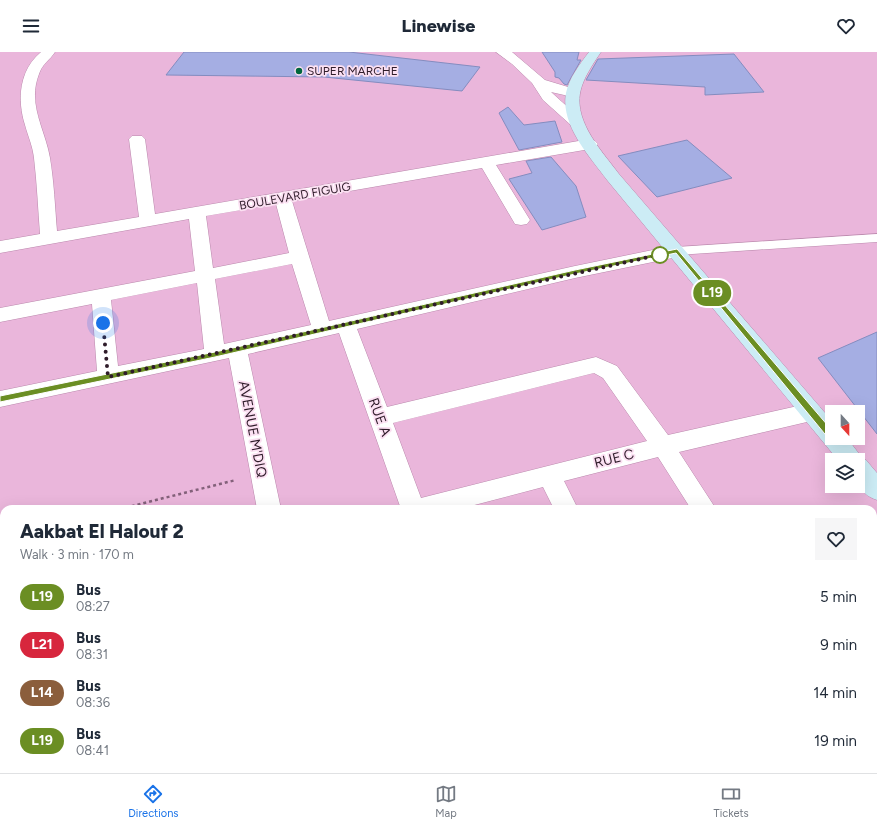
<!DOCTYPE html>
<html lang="en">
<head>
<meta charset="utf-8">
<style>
  body { margin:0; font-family:Figtree,sans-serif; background:#f6f6f7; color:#1f2937; height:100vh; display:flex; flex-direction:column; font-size:15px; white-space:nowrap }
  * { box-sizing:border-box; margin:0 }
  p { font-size:13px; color:#747a83 }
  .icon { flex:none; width:22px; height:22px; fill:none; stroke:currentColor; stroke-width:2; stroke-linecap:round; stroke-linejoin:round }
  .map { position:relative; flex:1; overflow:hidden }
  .sheet { position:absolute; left:0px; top:453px; width:877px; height:268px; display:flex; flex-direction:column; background:#fff; border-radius:12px 12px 0 0; box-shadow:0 4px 16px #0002 }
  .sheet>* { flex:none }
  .badge { padding:0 8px; border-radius:13px; font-size:14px; line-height:26px }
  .needle { width:26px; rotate:159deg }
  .buttons { position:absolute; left:825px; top:353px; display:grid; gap:8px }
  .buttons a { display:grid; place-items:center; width:40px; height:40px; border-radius:0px; background:#fff; box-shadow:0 4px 16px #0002; font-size:20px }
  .you { position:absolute; width:20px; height:20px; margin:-10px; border:3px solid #fff; border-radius:50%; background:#1a73e8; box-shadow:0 0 0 6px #1a73e833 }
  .map>.badge { position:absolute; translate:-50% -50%; box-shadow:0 0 0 2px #fff }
  .round { display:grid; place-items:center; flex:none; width:42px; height:42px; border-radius:0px; background:#f6f6f7 }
  .head { display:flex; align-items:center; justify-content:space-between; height:68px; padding:0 20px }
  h1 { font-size:19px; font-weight:800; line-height:30px }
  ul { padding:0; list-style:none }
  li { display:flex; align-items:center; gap:12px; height:48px; padding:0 20px }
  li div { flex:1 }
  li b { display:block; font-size:15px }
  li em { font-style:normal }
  li .badge { min-width:44px; font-weight:700; text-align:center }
  header { display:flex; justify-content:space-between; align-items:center; height:52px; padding:0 20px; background:#fff; font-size:18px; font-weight:800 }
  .tab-bar { display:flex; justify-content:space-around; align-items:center; height:56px; border-top:1px solid #e0e1e3; background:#fff; font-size:11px; color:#747a83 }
  .tab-bar a { display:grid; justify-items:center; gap:2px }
  .tab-bar .on { color:#1a73e8 }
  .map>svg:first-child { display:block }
</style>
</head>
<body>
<header><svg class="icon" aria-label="menu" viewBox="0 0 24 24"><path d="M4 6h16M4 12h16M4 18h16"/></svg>Linewise<svg class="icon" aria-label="heart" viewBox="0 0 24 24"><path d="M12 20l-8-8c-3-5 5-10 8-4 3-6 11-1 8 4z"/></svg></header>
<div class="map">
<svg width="877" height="721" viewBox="0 0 877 721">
  <rect width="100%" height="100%" fill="#eab6db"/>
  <g fill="#a5aee3" stroke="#848cbf">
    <path d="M 184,0 L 349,0 L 480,15 L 462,39 L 324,25 L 166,23 Z"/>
    <path d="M 542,0 L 579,0 L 577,8 L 581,8 L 567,33 L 564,32 L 559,26 L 555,25 L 555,20 Z"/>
    <path d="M 734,2 L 764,40 L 705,43 L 705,35 L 586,28 L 598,7 Z"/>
    <path d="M 508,55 L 524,73 L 555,69 L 562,90 L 519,98 L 499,61 Z"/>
    <path d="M 687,88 L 732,126 L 657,145 L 618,104 Z"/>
    <path d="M 551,105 L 576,134 L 586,165 L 542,178 L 509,127 L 532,121 L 526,109 Z"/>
    <path d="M 877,280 L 877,382 L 818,306 Z"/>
  </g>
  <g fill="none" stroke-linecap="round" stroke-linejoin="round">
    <g stroke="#ba88ac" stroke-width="1">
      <path id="lane" d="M 877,182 L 877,190 L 677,203 L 671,199 L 677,195 Z"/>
    </g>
    <g stroke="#ba88ac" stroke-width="1">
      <g id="street">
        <path d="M 41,0 L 55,0 C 50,8 42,12 39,22 C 27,52 45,77 50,106 C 54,130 55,155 57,179 L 139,165 L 129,87 L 132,84 L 142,84 L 145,87 L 155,162 L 590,87 L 595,89 L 598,92 L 595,95 L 590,97 L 496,113 L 530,168 L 527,172 L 521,173 L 515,172 L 482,116 L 292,149 L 329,269 L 575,214 L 677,193 L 683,195 L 686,199 L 683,203 L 677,205 L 575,226 L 357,277 L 387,355 L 596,305 L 617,314 L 668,383 L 811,351 L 819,354 L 822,360 L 819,366 L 811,369 L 679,400 L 716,457 L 691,457 L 658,405 L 564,429 L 578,457 L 554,457 L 543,435 L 459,457 L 401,457 L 339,281 L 248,302 L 281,457 L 257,457 L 229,306 L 0,355 L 0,339 L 97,319 L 92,252 L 0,270 L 0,256 L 195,219 L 189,167 L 0,201 L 0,189 L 40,182 C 38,157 37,131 34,106 C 33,95 28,84 25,73 C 17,48 19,18 41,0 ZM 276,152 L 289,201 L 213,216 L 206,164 ZM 292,212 L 311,273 L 224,292 L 215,227 ZM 197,231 L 204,297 L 118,314 L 111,248 ZM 594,321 L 603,326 L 647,389 L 421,446 L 393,371 Z"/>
        <path d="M 496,0 L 512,0 L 545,28 L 578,38 L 580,41 L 578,44 L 573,45 L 551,40 L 582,68 L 584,71 L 582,74 L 572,74 L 543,48 L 532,31 L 512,12 Z"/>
        <path d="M 4,473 L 4,495 L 0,496 L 0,474 Z"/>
        <path d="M 4,674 L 4,704 L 0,705 L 0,675 Z"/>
        <path d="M 873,702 L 877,704 L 877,721 L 857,721 L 855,717 L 873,717 Z"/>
        <rect x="119" y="717" width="32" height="4"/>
        <path d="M 301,717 L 333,717 L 334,721 L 302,721 Z"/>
        <path d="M 400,717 L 442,717 L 440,721 L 398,721 Z"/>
        <path d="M 491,717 L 523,717 L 524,721 L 492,721 Z"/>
        <path d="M 679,717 L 711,717 L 712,721 L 680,721 Z"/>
      </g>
    </g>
    <g stroke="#ba88ac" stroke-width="1">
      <path id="secondary" d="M 589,0 L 601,0 C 593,12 583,26 580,41 C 575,71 602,99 619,122 L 832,369 L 832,386 L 847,386 L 863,407 L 866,408 L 877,421 L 877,448 C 856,441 858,427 858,408 L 838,408 L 607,128 C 590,105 560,73 566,41 C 569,26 580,12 589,0 Z"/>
    </g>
    <path stroke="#83617a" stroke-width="2.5" stroke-dasharray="3 3" stroke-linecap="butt" d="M 120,457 L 236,428"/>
    <use href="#lane" fill="#fff" fill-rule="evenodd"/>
    <use href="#street" fill="#fff" fill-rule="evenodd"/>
    <use href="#secondary" fill="#ccecf5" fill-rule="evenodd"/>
  </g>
  <path fill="#6b8e23" stroke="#fff" d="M 677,197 L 835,382 L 835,387 L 829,387 L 676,201 L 575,222 L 215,305 L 0,350 L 0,344 L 215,300 L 575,218 Z"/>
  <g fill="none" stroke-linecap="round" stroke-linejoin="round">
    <path stroke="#2f1c2a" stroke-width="4" stroke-dasharray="0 7.2" d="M 103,271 L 108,325 L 663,202 L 660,203"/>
  </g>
  <circle fill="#00673d" stroke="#fbe0f2" stroke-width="1.5" cx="299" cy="19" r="4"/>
  <circle fill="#fff" stroke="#6b8e23" stroke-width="2" cx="660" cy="203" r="8"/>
  <g text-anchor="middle" stroke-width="3.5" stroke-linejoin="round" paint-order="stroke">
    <g font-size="12" fill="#2f1c2a" stroke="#fbe0f2" text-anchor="start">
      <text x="307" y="23">SUPER MARCHE</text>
    </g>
    <g font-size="12" fill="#2f1c2a" stroke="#fbe0f2">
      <text transform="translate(295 144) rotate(-10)" y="4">BOULEVARD FIGUIG</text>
    </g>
    <g font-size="14" fill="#2f1c2a" stroke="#fbe0f2">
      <text transform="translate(380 365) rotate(70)" y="5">RUE A</text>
      <text transform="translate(253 377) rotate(79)" y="5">AVENUE M'DIQ</text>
      <text transform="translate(614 406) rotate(-14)" y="5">RUE C</text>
    </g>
  </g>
</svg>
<div class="buttons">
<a><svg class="needle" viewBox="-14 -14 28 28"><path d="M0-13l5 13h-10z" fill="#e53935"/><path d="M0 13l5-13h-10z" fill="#747a83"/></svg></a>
<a><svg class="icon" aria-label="layers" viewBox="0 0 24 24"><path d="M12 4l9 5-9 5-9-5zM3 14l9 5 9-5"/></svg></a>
</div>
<div class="you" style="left:103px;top:271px"></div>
<b class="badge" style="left:712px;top:241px;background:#6b8e23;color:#fff">L19</b>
<section class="sheet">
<div class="head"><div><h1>Aakbat El Halouf 2</h1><p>Walk · 3 min · 170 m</p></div><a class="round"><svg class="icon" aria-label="heart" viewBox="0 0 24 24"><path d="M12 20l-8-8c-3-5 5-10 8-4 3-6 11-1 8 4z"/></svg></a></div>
<ul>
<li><span class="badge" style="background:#6b8e23;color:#fff">L19</span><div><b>Bus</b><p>08:27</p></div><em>5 min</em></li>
<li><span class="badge" style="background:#d7263d;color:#fff">L21</span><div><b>Bus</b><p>08:31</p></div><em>9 min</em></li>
<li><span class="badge" style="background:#8b5e3c;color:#fff">L14</span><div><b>Bus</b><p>08:36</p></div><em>14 min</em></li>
<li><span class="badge" style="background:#6b8e23;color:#fff">L19</span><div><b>Bus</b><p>08:41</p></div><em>19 min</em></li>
</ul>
</section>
</div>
<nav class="tab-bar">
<a class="on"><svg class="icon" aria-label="directions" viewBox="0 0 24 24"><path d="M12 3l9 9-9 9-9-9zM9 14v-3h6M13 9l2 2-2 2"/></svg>Directions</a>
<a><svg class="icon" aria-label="map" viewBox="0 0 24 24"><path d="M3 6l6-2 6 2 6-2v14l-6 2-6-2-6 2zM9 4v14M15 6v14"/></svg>Map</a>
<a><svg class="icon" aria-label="tickets" viewBox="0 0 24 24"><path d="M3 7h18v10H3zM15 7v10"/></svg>Tickets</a>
</nav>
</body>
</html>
